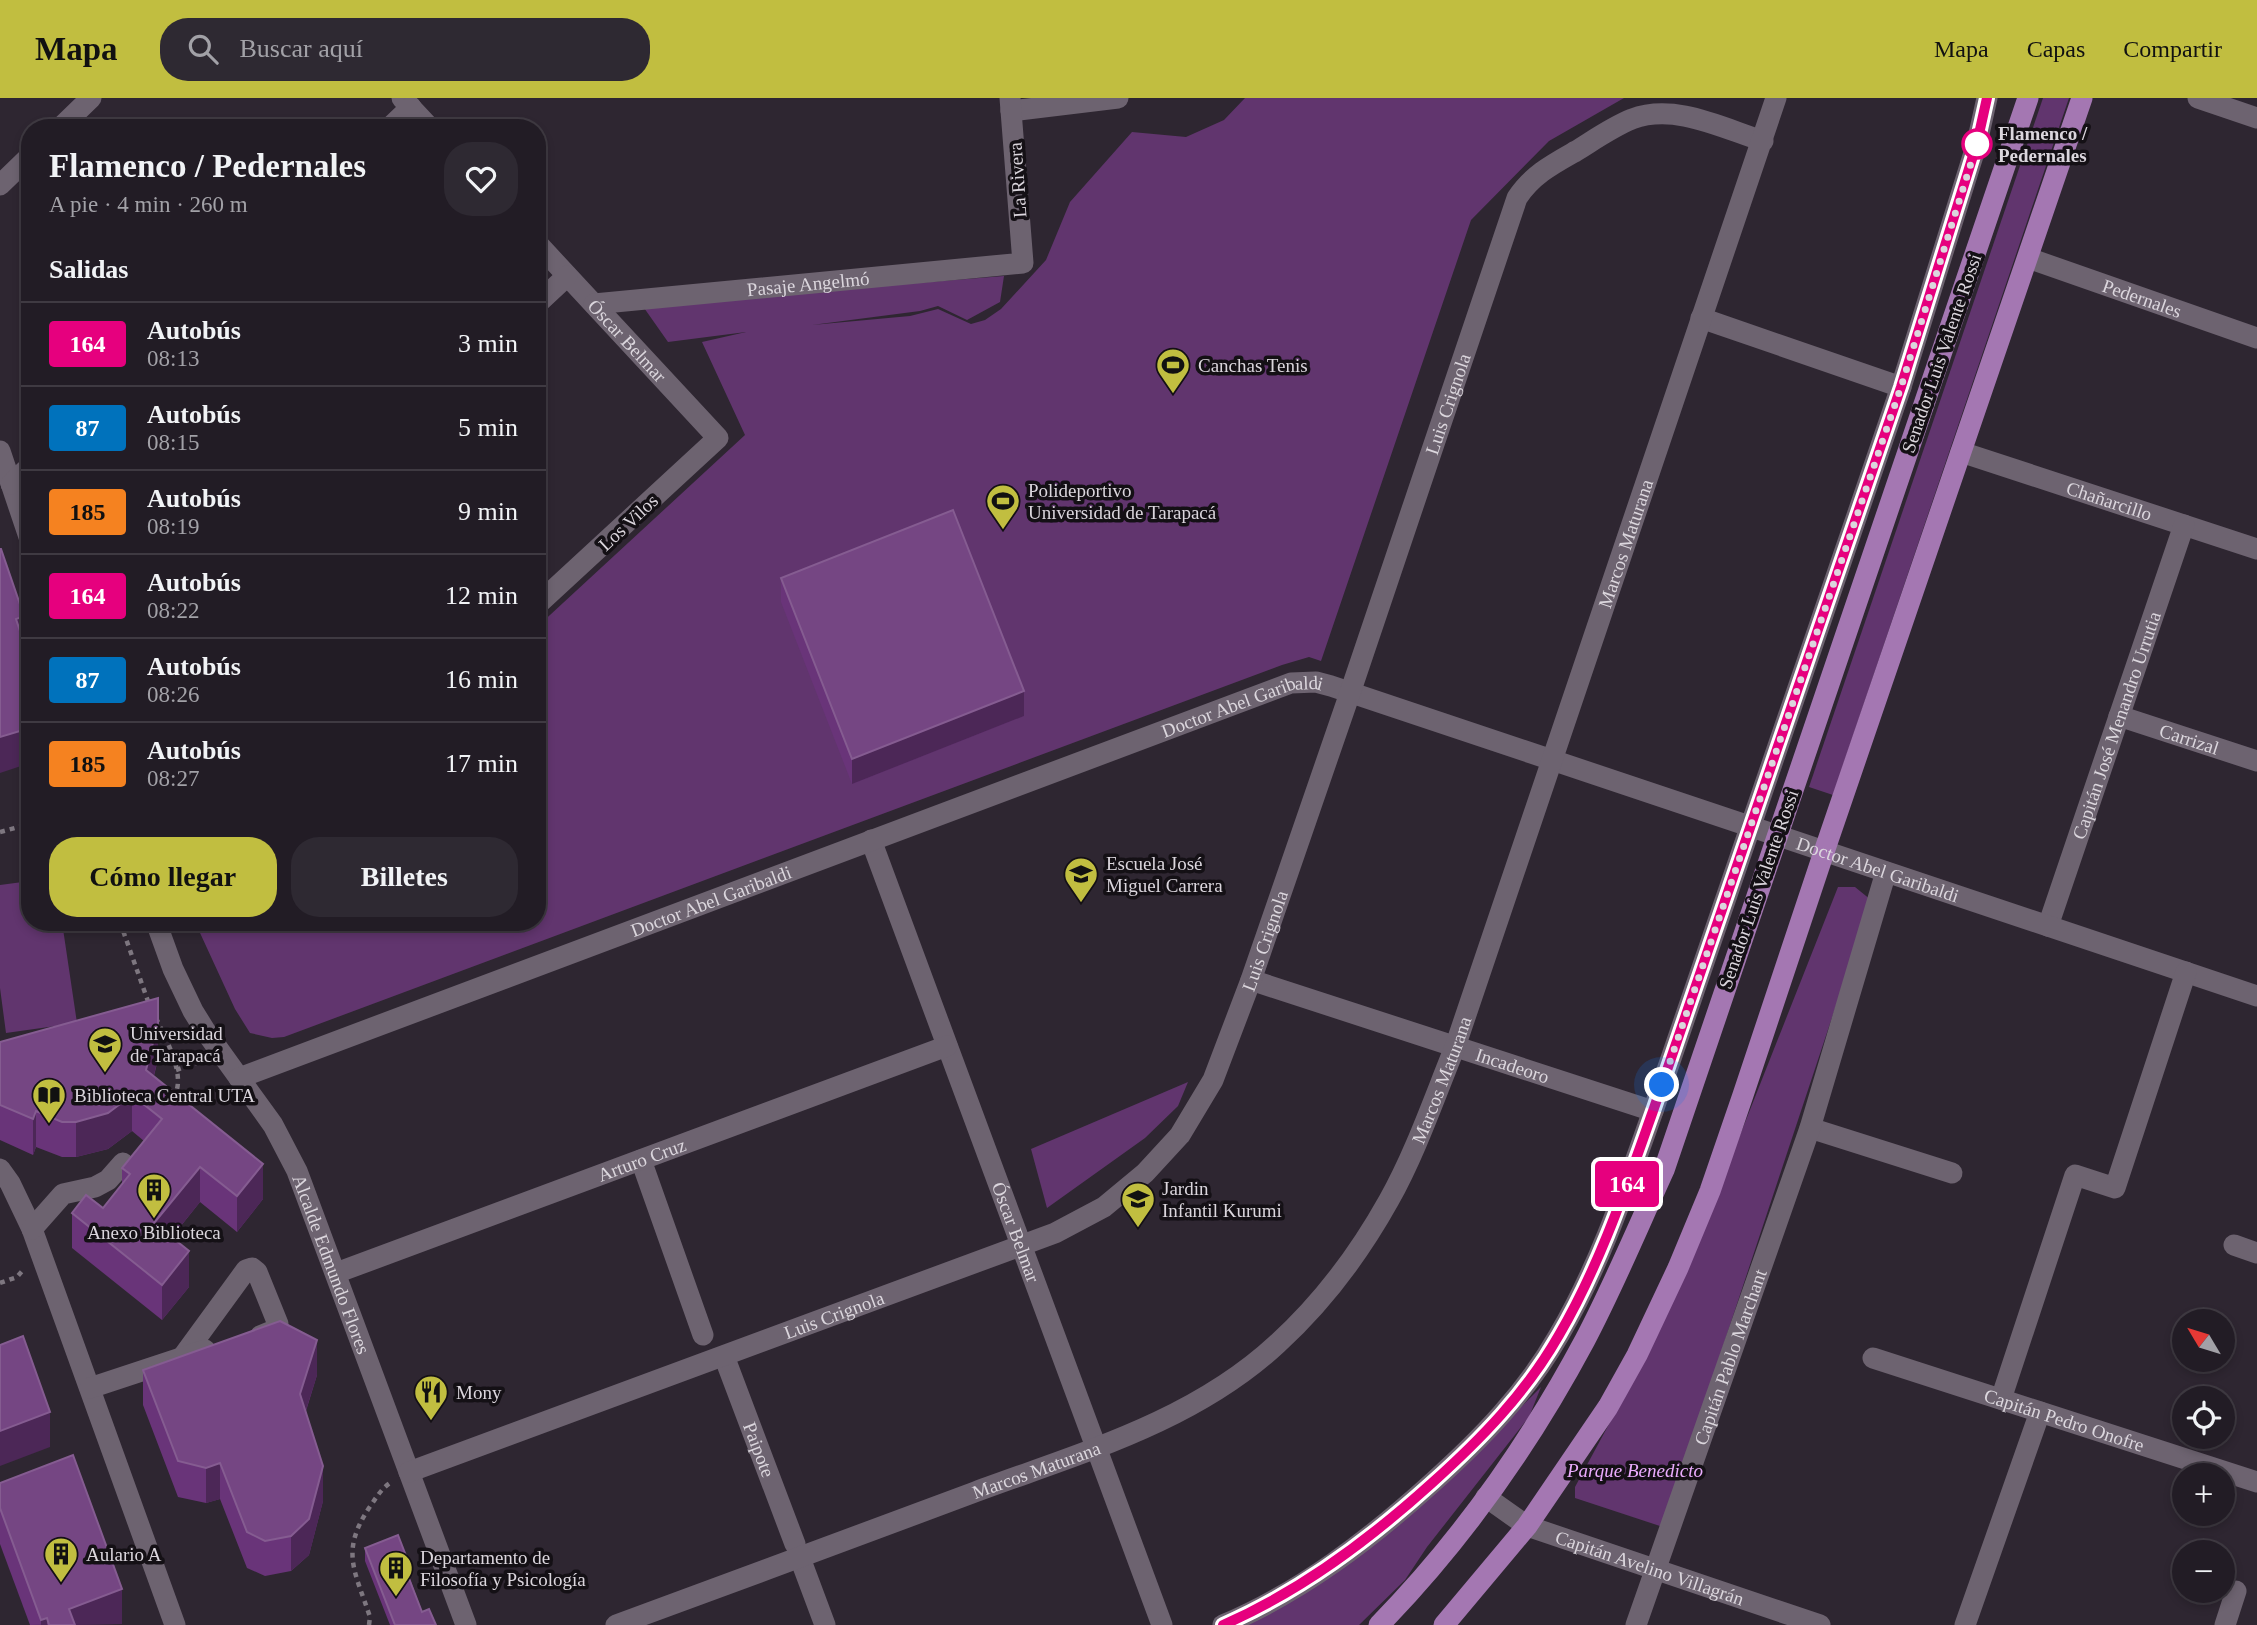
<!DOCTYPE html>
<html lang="es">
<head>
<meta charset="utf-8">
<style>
  body { margin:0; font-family:"Times New Roman",serif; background:#2e2932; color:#f1f3f6; height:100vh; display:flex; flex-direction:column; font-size:26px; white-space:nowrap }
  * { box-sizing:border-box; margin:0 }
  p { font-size:23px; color:#a2a1a7 }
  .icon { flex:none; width:38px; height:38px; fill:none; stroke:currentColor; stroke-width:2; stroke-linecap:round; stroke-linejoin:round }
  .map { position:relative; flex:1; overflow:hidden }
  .sheet { position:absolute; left:21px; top:21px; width:525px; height:812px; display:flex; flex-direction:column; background:#221c25; border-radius:28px; box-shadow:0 4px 10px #0003,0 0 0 2px #3f3a42 }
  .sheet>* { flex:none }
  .badge { padding:0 14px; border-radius:5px; font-size:24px; line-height:46px }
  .needle { width:46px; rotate:308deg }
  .buttons { position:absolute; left:2172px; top:1211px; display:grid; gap:14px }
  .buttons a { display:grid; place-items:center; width:63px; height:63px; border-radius:50%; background:#221c25; box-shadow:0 4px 10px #0003,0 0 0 2px #3f3a42; font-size:35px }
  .you { position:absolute; width:35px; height:35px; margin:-18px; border:5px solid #fff; border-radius:50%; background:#1a73e8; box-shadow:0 0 0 10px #1a73e833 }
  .map>.badge { position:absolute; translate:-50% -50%; box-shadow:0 0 0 4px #fff }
  h2 { padding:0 28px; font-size:26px; line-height:63px }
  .round { display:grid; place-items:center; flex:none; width:74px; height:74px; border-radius:28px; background:#2e2932 }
  .overview { display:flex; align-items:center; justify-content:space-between; height:119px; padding:0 28px }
  h1 { font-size:33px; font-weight:700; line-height:52px }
  .cta { display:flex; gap:14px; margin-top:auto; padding:14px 28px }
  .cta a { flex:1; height:80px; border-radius:28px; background:#c1be40; color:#111; font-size:28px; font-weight:700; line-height:80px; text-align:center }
  .cta a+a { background:#2e2932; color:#f1f3f6 }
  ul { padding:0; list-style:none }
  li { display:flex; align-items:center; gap:21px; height:84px; padding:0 28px; border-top:2px solid #3f3a42 }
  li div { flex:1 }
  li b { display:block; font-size:26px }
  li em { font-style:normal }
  li .badge { min-width:77px; font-weight:700; text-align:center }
  header { display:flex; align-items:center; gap:42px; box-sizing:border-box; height:98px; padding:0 35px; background:#c1be40; color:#111 }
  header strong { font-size:33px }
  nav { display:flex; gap:38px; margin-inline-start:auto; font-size:24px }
  .search { width:490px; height:63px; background:#2e2932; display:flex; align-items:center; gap:18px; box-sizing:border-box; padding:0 24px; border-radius:28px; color:#a2a1a7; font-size:26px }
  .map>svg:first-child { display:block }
</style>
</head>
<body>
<header>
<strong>Mapa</strong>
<div class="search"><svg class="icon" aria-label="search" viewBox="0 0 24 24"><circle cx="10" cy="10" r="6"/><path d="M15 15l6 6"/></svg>Buscar aquí</div>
<nav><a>Mapa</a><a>Capas</a><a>Compartir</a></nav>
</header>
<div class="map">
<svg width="2257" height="1527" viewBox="0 0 2257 1527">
  <rect width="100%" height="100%" fill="#2e2631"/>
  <g fill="#61356e">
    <path d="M 1245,0 L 1624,0 L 1549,43 L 1471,122 L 1321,563 L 1309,559 L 1282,567 L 284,939 L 272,940 L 250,935 L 235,911 L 195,824 L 537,824 L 537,529 L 745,337 L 702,244 L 746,234 L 668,244 L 642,207 L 1004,178 L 1000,204 L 967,222 L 938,208 L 920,213 L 812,227 L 910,218 L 938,211 L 971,226 L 985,222 L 1001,211 L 1046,162 L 1070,104 L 1132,34 L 1186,39 L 1224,22 Z"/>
    <path d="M 2043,0 L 2069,0 L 1833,697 L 1809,689 Z"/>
    <path d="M 30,783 L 30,824 L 62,824 L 77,925 L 6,935 L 0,890 L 0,787 Z"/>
    <path d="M 1838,789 L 1855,789 L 1871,802 L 1663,1429 L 1575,1400 L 1575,1389 L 1615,1315 L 1697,1146 Z"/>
    <path d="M 1188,984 L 1178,1008 L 1145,1040 L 1047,1110 L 1031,1051 Z"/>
    <path d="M 1541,1289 L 1529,1319 L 1427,1449 L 1405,1482 L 1359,1527 L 1241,1527 L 1510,1320 Z"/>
  </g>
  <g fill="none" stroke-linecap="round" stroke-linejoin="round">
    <g stroke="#7e7780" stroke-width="4.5" stroke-dasharray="5 5" stroke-linecap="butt">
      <path d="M 0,734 L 30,726"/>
      <path d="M 120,824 L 149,906"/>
      <path d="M 156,920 C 165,940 188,979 173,1000"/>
      <path d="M 176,972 L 202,963"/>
      <path d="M 0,1185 L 17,1179 L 23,1172"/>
      <path d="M 369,1527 L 370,1519 C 355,1473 340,1454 369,1410 C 376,1400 381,1391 390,1385"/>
    </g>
    <g stroke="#6d6370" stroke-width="21">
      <path d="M 402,0 L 430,30"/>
      <path d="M 2198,0 L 2257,20"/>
      <path d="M 1011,13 L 1118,0"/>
      <path d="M 60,30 L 91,0"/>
      <path d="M 389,30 L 411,9"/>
      <path d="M 0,87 L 30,58"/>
      <path id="s1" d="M 537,145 L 718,340 L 537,507"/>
      <path id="s2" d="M 2028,160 L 2257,240"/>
      <path d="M 537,206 L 567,178"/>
      <path id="s3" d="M 594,206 L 1023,165 L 1010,0"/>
      <path d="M 1701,220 L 1901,289"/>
      <path d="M 0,353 L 30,442"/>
      <path id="s4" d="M 1961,354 L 2257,451"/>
      <path d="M 11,386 L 30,368"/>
      <path id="s5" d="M 2119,618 L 2257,663"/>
      <path id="s6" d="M 871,742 L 1162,1527"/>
      <path id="s7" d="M 156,824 L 173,871 L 193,913 L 206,934 L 273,1027 L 297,1073 L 466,1527"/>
      <path id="s8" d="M 2048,828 L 2184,427"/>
      <path id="s9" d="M 1251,882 L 1653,1013"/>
      <path id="s10" d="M 239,980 L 1291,585 L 1316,584 L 1331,588 L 2257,898"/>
      <path d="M 1810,1030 L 1952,1075"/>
      <path d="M 641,1062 L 703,1237"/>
      <path d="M 0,1071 L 10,1085 L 32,1131 L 175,1527"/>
      <path d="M 32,1131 L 63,1096 L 95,1089 L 108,1082 L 123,1065"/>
      <path d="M 2234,1147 L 2257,1155"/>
      <path id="s11" d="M 336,1175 L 947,948"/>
      <path d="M 184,1257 L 246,1172 L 252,1170 L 257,1174 L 278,1226 L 277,1231 L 260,1238"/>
      <path id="s12" d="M 724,1258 L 795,1446"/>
      <path id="s13" d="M 1873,1260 L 2257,1384"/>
      <path d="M 90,1290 L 205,1252"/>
      <path d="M 2001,1301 L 2075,1077 L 2115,1090 L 2186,874"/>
      <path id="s14" d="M 409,1374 L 1055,1135 L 1104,1109 L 1145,1075 L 1180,1037 L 1213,982 L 1251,882 L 1350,595 L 1517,100 C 1532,77 1553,66 1576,53 C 1594,42 1612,29 1632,21 C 1675,5 1722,30 1763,43"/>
      <path id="s15" d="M 1486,1399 L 1527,1428 L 1820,1527"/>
      <path d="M 800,1460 L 825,1527"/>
      <path id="s16" d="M 616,1527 C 736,1483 855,1439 975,1394 C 1080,1355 1193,1324 1277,1246 C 1321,1206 1360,1154 1389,1102 C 1415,1056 1435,998 1455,949 L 1776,0"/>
      <path d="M 1223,1527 C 1301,1494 1369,1442 1432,1385 C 1481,1341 1526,1295 1559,1237 C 1600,1167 1626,1089 1653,1013 L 1901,289 L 1977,45 L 1987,0"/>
      <path id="s17" d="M 1636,1527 L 1810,1030 L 1886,774"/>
      <path d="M 1965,1527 L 2040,1314"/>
      <path d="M 2225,1527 L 2236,1493"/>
    </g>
    <g stroke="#a477b2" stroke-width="21">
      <path d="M 1379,1527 C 1460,1444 1530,1345 1585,1242 C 1614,1187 1638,1129 1664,1072 L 2028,0"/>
      <path d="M 1444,1527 L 1527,1428 L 1608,1309 L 1637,1257 L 1678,1170 L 1710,1093 L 1743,997 L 1824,754 L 2082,0"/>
    </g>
  </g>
  <g fill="#693479">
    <path d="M 781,480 L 1024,618 L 852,686 L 781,504 Z"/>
    <path d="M 0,944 L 158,961 L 154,978 L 263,1101 L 237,1134 L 200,1104 L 172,1139 L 189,1189 L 162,1222 L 72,1150 L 72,1115 L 103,1110 L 122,1087 L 122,1070 L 144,1043 L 132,1033 L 108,1051 L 76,1059 L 62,1059 L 36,1049 L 33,1057 L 0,1042 Z"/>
    <path d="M 143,1272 L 317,1277 L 306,1313 L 323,1403 L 309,1457 L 291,1473 L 265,1478 L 247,1470 L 220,1401 L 206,1405 L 178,1399 L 143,1307 Z"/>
    <path d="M 0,1385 L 122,1526 L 30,1527 L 0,1446 Z"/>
    <path d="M 365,1450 L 408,1475 L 422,1514 L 436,1527 L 390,1527 L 365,1463 Z"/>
  </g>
  <g fill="#4c2757">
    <path d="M 24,518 L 24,554 L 16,521 Z"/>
    <path d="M 1024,593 L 1024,618 L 852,686 L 852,661 Z"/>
    <path d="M 30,630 L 30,665 L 0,675 L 0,639 Z"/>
    <path d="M 158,925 L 158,961 L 146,1007 L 146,972 Z"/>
    <path d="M 132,997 L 132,1033 L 108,1051 L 76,1059 L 76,1024 Z"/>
    <path d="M 36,1013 L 36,1049 L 33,1057 L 33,1021 Z"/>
    <path d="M 263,1066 L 263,1101 L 237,1134 L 237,1098 Z"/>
    <path d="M 200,1069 L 200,1104 L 154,1161 L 154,1125 Z"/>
    <path d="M 189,1153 L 189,1189 L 162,1222 L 162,1187 Z"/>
    <path d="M 317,1242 L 317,1277 L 300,1331 L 300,1296 Z"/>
    <path d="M 50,1314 L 50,1349 L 0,1368 L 0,1333 Z"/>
    <path d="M 220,1365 L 220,1401 L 206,1405 L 206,1370 Z"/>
    <path d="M 323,1368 L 323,1403 L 309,1457 L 291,1473 L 291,1438 Z"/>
    <path d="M 408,1463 L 408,1475 L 403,1477 L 403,1465 Z"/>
    <path d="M 122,1491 L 122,1526 L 69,1527 L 69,1511 Z"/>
    <path d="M 47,1520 L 47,1527 L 41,1527 L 41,1522 Z"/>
  </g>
  <g fill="#754683" stroke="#855c91" stroke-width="2">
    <path d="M 953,412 L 1024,593 L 852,661 L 781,480 Z"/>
    <path d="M 0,451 L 1,451 L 24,518 L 16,521 L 30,563 L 30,630 L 0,639 Z"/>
    <path d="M 158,900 L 158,925 L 146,972 L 263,1066 L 237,1098 L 200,1069 L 154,1125 L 189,1153 L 162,1187 L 72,1115 L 86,1097 L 103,1110 L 130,1076 L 122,1070 L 162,1021 L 132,997 L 108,1015 L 76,1024 L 62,1024 L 36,1013 L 33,1021 L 0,1007 L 0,944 Z"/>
    <path d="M 280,1223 L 317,1242 L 300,1296 L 323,1368 L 309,1421 L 291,1438 L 265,1443 L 247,1434 L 220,1365 L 206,1370 L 178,1363 L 143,1272 Z"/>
    <path d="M 23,1238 L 50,1314 L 0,1333 L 0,1247 Z"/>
    <path d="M 73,1357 L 122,1491 L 69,1511 L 75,1527 L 49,1527 L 47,1520 L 41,1522 L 0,1410 L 0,1385 Z"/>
    <path d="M 398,1437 L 408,1463 L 403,1465 L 422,1514 L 429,1511 L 436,1527 L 395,1527 L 365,1450 Z"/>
  </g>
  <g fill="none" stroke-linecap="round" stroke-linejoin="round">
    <g stroke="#fff" stroke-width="16">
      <path id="line" d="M 1223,1527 C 1301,1493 1369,1442 1432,1385 C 1481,1341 1526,1295 1559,1237 C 1600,1167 1626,1089 1653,1013 L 1901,289 L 1977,45 L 1987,0"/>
    </g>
    <use href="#line" stroke="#e6007e" stroke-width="10"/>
    <path stroke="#dbd6dd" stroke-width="7" stroke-dasharray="0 12.6" d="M 1662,987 L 1901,289 L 1977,46"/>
  </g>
  <defs>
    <g id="stadium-pin" transform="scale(1.75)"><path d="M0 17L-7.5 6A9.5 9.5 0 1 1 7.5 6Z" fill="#c1be40" stroke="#141015"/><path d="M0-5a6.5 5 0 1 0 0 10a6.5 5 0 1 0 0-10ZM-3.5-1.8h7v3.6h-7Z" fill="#111"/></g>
    <g id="school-pin" transform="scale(1.75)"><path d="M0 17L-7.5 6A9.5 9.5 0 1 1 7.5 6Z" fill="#c1be40" stroke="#141015"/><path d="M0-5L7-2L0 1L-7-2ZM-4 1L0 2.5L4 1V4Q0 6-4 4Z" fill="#111"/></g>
    <g id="university-pin" transform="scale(1.75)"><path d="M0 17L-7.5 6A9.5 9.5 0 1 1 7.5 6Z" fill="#c1be40" stroke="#141015"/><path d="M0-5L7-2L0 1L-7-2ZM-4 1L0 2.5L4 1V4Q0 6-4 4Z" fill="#111"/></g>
    <g id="library-pin" transform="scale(1.75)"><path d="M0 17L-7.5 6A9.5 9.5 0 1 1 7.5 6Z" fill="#c1be40" stroke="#141015"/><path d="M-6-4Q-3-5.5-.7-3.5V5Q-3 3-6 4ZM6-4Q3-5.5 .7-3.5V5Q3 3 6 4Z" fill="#111"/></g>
    <g id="building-pin" transform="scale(1.75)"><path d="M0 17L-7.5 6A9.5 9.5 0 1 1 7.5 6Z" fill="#c1be40" stroke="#141015"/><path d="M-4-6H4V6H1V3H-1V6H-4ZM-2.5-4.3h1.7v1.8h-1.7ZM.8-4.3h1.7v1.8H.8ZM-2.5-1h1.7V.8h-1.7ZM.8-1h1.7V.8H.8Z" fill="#111"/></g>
    <g id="restaurant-pin" transform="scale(1.75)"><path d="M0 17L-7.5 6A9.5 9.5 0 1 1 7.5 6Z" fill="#c1be40" stroke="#141015"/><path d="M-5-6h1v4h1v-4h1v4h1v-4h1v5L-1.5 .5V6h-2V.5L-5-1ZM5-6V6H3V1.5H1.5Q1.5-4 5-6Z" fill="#111"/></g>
  </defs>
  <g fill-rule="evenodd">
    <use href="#stadium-pin" x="1173" y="267"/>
    <use href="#stadium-pin" x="1003" y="403"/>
    <use href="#school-pin" x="1081" y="776"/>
    <use href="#university-pin" x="105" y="946"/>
    <use href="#library-pin" x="49" y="997"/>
    <use href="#building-pin" x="154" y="1092"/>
    <use href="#school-pin" x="1138" y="1101"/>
    <use href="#restaurant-pin" x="431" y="1294"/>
    <use href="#building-pin" x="61" y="1456"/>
    <use href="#building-pin" x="396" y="1470"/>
  </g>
  <circle fill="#fff" stroke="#e6007e" stroke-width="3.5" cx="1977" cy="46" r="14"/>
  <g text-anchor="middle" stroke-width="7" stroke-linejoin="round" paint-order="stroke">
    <g font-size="19" font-weight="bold" fill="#dbd6dd" stroke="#141015" text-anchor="start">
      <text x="1998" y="42">Flamenco /<tspan x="1998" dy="22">Pedernales</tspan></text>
    </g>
    <g font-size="19" fill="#dbd6dd" stroke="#141015">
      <text transform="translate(1017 82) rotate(-94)" y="7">La Rivera</text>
      <text dy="7" stroke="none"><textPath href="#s3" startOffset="215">Pasaje Angelmó</textPath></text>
      <text dy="7" stroke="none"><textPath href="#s2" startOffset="121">Pedernales</textPath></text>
      <text dy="7" stroke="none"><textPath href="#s1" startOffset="133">Óscar Belmar</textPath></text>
      <text transform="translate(1941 255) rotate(-71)" y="7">Senador Luis Valente Rossi</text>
      <text dy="7" stroke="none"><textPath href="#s14" startOffset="1629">Luis Crignola</textPath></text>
      <text dy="7" stroke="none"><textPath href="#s4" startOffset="156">Chañarcillo</textPath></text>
      <text transform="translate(628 424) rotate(-43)" y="7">Los Vilos</text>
      <text dy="7" stroke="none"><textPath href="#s16" startOffset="1603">Marcos Maturana</textPath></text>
      <text dy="7" stroke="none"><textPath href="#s10" startOffset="1071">Doctor Abel Garibaldi</textPath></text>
      <text dy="7" stroke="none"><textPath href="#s8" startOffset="212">Capitán José Menandro Urrutia</textPath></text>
      <text dy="7" stroke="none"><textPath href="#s5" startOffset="74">Carrizal</textPath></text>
      <text dy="7" stroke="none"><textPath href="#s10" startOffset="1741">Doctor Abel Garibaldi</textPath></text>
      <text transform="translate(1758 791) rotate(-71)" y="7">Senador Luis Valente Rossi</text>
      <text dy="7" stroke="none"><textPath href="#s10" startOffset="504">Doctor Abel Garibaldi</textPath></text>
      <text dy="7" stroke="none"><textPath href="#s14" startOffset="1062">Luis Crignola</textPath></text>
      <text dy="7" stroke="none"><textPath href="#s9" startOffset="275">Incadeoro</textPath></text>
      <text dy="7" stroke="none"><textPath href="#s16" startOffset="1036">Marcos Maturana</textPath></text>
      <text dy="7" stroke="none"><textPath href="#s11" startOffset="326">Arturo Cruz</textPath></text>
      <text dy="7" stroke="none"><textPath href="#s6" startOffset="418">Óscar Belmar</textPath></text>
      <text dy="7" stroke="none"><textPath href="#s7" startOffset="387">Alcalde Edmundo Flores</textPath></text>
      <text dy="7" stroke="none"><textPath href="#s14" startOffset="453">Luis Crignola</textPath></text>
      <text dy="7" stroke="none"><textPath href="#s17" startOffset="284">Capitán Pablo Marchant</textPath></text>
      <text dy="7" stroke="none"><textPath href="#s13" startOffset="201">Capitán Pedro Onofre</textPath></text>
      <text dy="7" stroke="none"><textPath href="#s12" startOffset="100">Paipote</textPath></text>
      <text dy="7" stroke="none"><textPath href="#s16" startOffset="448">Marcos Maturana</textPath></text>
      <text dy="7" stroke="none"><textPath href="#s15" startOffset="180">Capitán Avelino Villagrán</textPath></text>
    </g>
    <g font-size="19" fill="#dbd6dd" stroke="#141015" text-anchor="start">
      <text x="1198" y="274">Canchas Tenis</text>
      <text x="1028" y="399">Polideportivo<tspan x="1028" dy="22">Universidad de Tarapacá</tspan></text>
      <text x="1106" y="772">Escuela José<tspan x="1106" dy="22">Miguel Carrera</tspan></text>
      <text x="130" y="942">Universidad<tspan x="130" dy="22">de Tarapacá</tspan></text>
      <text x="74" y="1004">Biblioteca Central UTA</text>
      <text x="1162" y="1097">Jardin<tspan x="1162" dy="22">Infantil Kurumi</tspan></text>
      <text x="154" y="1141" text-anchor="middle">Anexo Biblioteca</text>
      <text x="456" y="1301">Mony</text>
      <text x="86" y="1463">Aulario A</text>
      <text x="420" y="1466">Departamento de<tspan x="420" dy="22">Filosofía y Psicología</tspan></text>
    </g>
    <g font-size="19" font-style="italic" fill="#eaacfd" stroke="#141015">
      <text x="1635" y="1379">Parque Benedicto</text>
    </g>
  </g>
</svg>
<div class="buttons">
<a><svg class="needle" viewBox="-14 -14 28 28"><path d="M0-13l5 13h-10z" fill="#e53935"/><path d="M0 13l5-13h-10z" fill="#a2a1a7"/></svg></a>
<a><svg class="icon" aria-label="locate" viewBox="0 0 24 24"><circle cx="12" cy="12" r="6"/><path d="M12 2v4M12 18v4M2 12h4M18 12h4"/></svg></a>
<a>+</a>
<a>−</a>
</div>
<div class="you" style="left:1662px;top:987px"></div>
<b class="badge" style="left:1627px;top:1086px;background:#e6007e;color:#fff">164</b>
<section class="sheet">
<div class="overview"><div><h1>Flamenco / Pedernales</h1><p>A pie · 4 min · 260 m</p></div><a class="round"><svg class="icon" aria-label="heart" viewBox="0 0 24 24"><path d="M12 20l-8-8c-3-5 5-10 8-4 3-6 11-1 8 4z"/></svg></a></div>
<h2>Salidas</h2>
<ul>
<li><span class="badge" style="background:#e6007e;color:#fff">164</span><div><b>Autobús</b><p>08:13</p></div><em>3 min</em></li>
<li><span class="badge" style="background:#0072bc;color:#fff">87</span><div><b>Autobús</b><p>08:15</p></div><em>5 min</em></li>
<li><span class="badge" style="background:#f58220;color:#111">185</span><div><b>Autobús</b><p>08:19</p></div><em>9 min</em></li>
<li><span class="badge" style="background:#e6007e;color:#fff">164</span><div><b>Autobús</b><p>08:22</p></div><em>12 min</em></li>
<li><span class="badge" style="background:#0072bc;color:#fff">87</span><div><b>Autobús</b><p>08:26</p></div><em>16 min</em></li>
<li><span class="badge" style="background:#f58220;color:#111">185</span><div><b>Autobús</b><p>08:27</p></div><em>17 min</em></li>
</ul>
<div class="cta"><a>Cómo llegar</a><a>Billetes</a></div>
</section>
</div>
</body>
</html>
